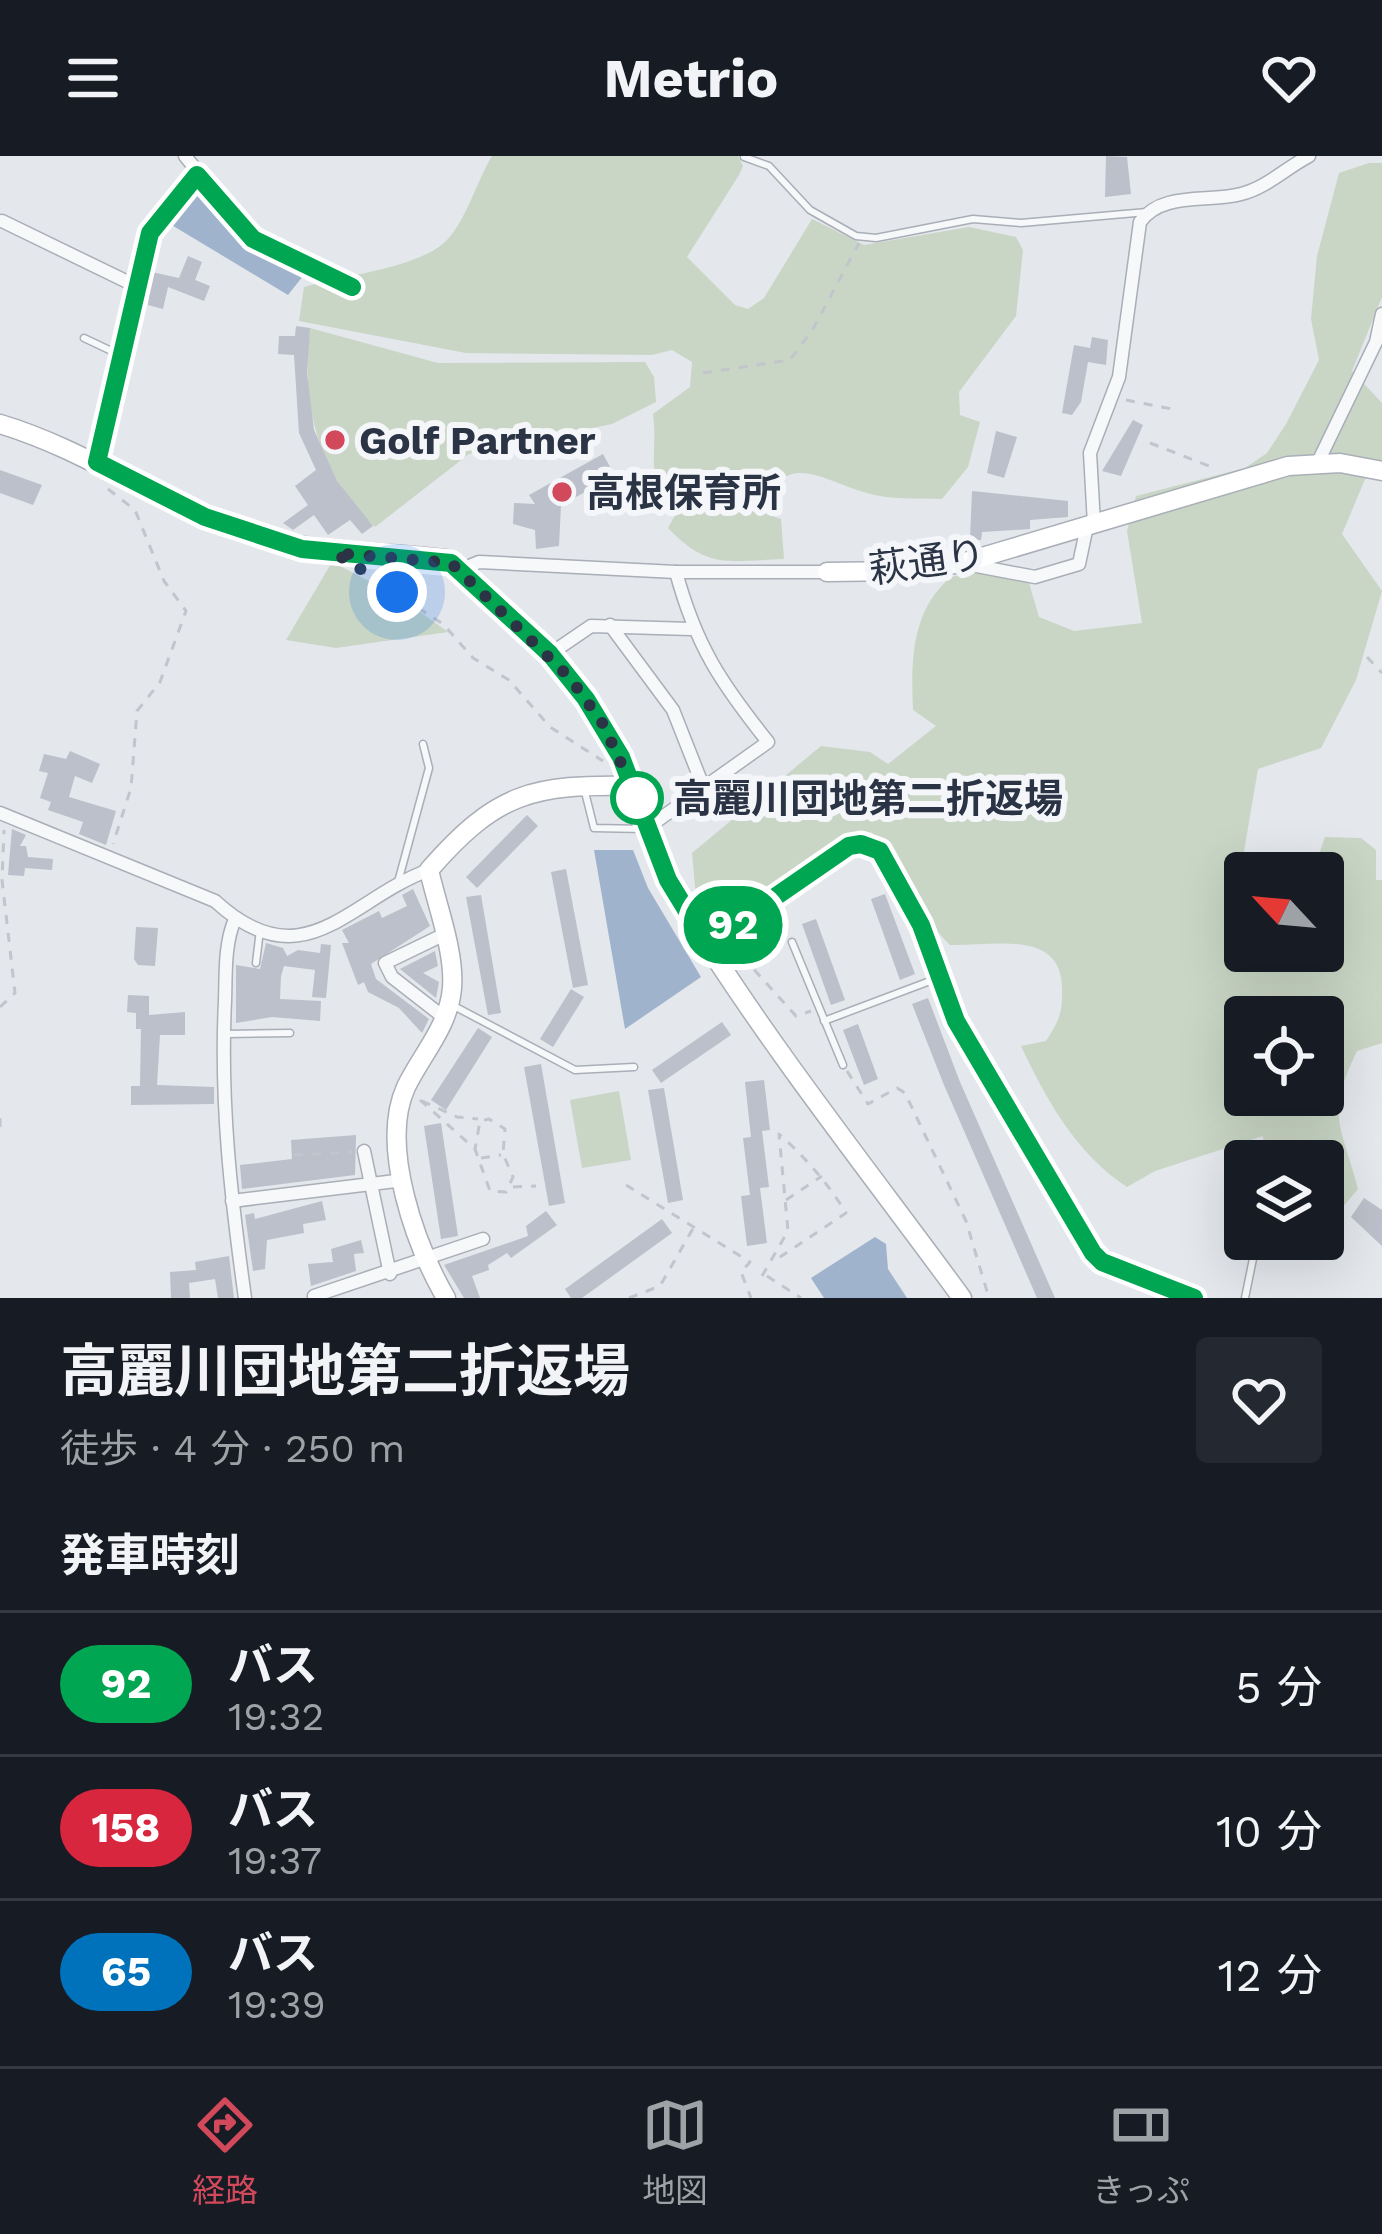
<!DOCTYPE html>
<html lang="ja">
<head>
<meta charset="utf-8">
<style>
  body { margin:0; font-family:"Work Sans","Noto Sans JP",sans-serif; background:#242831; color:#f1f3f6; height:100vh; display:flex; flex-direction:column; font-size:45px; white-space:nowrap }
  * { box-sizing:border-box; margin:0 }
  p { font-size:39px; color:#9ea1a6 }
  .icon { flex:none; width:66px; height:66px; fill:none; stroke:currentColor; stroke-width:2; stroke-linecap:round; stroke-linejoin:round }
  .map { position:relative; height:1142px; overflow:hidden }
  .panel { display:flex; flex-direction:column; background:#171b24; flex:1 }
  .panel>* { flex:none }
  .badge { padding:0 24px; border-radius:39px; font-size:42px; line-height:78px }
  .needle { width:78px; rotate:296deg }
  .tools { position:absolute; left:1224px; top:696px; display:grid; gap:24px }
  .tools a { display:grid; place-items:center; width:120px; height:120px; border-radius:12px; background:#171b24; box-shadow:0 12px 48px #0002; font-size:60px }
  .you { position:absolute; width:60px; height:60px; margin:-30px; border:9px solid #fff; border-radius:50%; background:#1a73e8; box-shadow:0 0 0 18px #1a73e833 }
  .map>.badge { position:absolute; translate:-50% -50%; box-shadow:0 0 0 6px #fff }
  h2 { padding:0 60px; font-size:45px; line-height:108px }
  .round { display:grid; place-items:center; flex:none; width:126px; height:126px; border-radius:12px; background:#242831 }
  .summary { display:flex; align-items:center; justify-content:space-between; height:204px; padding:0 60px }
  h1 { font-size:57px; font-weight:700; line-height:90px }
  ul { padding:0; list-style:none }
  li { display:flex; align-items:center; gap:36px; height:144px; padding:0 60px; border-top:3px solid #363941 }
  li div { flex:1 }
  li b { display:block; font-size:45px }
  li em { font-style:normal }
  li .badge { min-width:132px; font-weight:700; text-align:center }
  header { display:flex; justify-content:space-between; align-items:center; height:156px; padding:0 60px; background:#171b24; font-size:54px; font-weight:700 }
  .menu { display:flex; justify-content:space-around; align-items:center; height:168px; border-top:3px solid #363941; background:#171b24; font-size:33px; color:#9ea1a6 }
  .menu a { display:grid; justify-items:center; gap:6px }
  .menu .active { color:#d1495b }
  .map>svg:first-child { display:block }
</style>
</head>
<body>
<header><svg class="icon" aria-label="menu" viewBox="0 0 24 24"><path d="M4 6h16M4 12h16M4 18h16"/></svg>Metrio<svg class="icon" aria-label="heart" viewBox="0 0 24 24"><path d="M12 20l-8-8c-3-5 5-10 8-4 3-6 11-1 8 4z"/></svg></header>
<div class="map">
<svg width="1382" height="1142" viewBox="0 0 1382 1142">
  <rect width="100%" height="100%" fill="#e4e7ec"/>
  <g fill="#c9d6c5" fill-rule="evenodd">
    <path d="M 492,0 L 738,0 L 743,10 L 739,19 L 687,101 L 735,149 L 748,153 L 764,142 L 812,63 L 864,89 L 969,71 L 1016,81 L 1023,94 L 1016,160 L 959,236 L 960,259 L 980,266 L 968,311 L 942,343 C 918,342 889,344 867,337 C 818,323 787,292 758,355 L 781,363 L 784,403 C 729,405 708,414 668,372 L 679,352 C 641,319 659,302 653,258 L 690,231 L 692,206 L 672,194 L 652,199 L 466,197 L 299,165 L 304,131 C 344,119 420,112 447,84 C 466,64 477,25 492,0 Z"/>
    <path d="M 1369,7 L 1382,7 L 1382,141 L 1352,215 L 1382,247 L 1382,310 L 1366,321 L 1342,378 L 1382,435 L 1356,524 L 1321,592 L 1258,613 L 1241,713 L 1316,707 L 1325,681 L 1361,682 L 1376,694 L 1376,724 L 1382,724 L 1382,887 L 1357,895 C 1325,961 1341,967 1358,1033 L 1323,1074 L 1323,1005 L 1266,1005 L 1263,980 L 1155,1015 L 1127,1031 C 1076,998 1046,943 1021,890 L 1046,885 C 1059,865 1063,856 1062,833 C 1062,773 995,790 950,789 C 916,756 902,712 871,676 L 828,691 L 793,725 L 720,769 L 710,766 L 696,741 L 692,697 L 821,590 L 870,596 L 888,608 L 936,570 L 913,554 C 911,506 911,454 951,421 L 982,414 L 1029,427 L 1039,461 L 1074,475 L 1142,467 L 1127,375 L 1136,340 L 1245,312 L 1267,297 L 1286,268 L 1319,204 L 1311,163 L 1317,100 L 1339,17 ZM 1245,717 L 1323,717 L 1323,795 L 1245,795 ZM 1245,861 L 1323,861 L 1323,939 L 1245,939 Z"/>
    <path d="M 310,172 L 438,207 L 645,206 L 654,221 L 656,246 L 612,268 L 469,298 L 375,371 C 318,320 300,245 310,172 Z"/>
    <path d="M 332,406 L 398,440 L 448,476 L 336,492 L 286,484 Z"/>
    <path d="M 619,935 L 631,1004 L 582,1012 L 570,944 Z"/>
  </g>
  <g fill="#9fb4cc">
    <path d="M 197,29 L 250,88 L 303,120 L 288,139 L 165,65 Z"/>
    <path d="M 594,694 L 633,694 L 648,732 L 701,821 L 625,873 Z"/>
    <path d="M 875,1081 L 886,1088 L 888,1113 L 907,1142 L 824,1142 L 811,1122 Z"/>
  </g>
  <g fill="#bbc0ca">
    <path d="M 1106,0 L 1127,1 L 1131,38 L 1105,41 Z"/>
    <path d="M 188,100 L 202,106 L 195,124 L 210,130 L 204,145 L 168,131 L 163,153 L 148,149 L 152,116 L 179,122 Z"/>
    <path d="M 296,170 L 310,172 L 307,217 L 314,274 L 337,325 L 373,370 L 362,378 L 350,364 L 328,379 L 314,359 L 293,374 L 283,367 L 308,349 L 295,330 L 316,314 L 299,277 L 294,199 L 278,198 L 279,180 L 295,180 Z"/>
    <path d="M 1092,181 L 1108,184 L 1106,209 L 1088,206 L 1081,246 L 1072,259 L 1062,257 L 1074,189 L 1090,192 Z"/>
    <path d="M 1133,264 L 1143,269 L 1121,320 L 1102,315 Z"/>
    <path d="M 996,275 L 1017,281 L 1004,322 L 987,317 Z"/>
    <path d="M 603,298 L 615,320 L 561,349 L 559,390 L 536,393 L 535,374 L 513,368 L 514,347 L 535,348 L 529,339 Z"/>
    <path d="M 0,314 L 42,329 L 33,349 L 0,337 Z"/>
    <path d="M 972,335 L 1068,345 L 1068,361 L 1030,364 L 1030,373 L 982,376 L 981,384 L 970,384 Z"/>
    <path d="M 70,595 L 100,608 L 92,627 L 75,620 L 69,641 L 116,655 L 106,689 L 79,678 L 83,666 L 48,654 L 51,646 L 40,642 L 48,617 L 39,615 L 44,598 L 66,603 Z"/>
    <path d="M 527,659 L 538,670 L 477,732 L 466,721 Z"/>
    <path d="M 12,673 L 26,679 L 20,690 L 26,690 L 28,701 L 53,703 L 52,714 L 25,712 L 24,720 L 8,719 Z"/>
    <path d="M 566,713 L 588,829 L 573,832 L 551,716 Z"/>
    <path d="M 413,733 L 430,770 L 371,808 L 376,823 L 429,863 L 422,877 L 399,852 L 368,836 L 364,826 L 358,829 L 342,787 L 349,787 L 342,774 L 379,755 L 382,762 L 407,750 L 402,739 Z"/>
    <path d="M 885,738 L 915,818 L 900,824 L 871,743 Z"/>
    <path d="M 481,739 L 501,857 L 488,859 L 466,741 Z"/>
    <path d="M 816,763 L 845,844 L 831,849 L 802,768 Z"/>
    <path d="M 136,771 L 158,772 L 155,810 L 138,809 L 134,803 Z"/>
    <path d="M 266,787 L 283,792 L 287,800 L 298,794 L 320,797 L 321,788 L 331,789 L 326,842 L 312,841 L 315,814 L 284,810 L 281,820 L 280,843 L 321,845 L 320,865 L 272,861 L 236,867 L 236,809 L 260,813 Z"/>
    <path d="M 435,795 L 438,810 L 423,817 L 439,826 L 436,842 L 400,813 Z"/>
    <path d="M 571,833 L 584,841 L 553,891 L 540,883 Z"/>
    <path d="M 128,839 L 149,840 L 149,859 L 185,856 L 185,879 L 160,879 L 157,929 L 214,931 L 214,948 L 131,949 L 131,930 L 140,930 L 141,873 L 136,873 L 136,857 L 127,856 Z"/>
    <path d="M 928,842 L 960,926 L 1055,1142 L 1037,1142 L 944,929 L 912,848 Z"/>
    <path d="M 722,866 L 731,879 L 661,927 L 652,914 Z"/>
    <path d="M 858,868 L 878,923 L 864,929 L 843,874 Z"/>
    <path d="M 478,872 L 492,881 L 446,954 L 431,944 Z"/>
    <path d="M 541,908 L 565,1047 L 549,1050 L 524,911 Z"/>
    <path d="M 764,924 L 770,974 L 762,975 L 769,1031 L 760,1032 L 767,1087 L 747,1090 L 741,1040 L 750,1039 L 743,982 L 751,981 L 745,926 Z"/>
    <path d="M 664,932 L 683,1044 L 668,1047 L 648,934 Z"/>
    <path d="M 441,967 L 458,1080 L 441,1083 L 424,970 Z"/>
    <path d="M 356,979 L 355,1019 L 242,1033 L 240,1009 L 292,1003 L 291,984 Z"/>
    <path d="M 1364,1042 L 1382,1054 L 1382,1090 L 1351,1061 Z"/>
    <path d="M 322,1045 L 326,1064 L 303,1068 L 304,1077 L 267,1084 L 265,1113 L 253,1115 L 245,1059 L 254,1057 L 255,1063 Z"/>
    <path d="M 546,1055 L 557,1069 L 511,1102 L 507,1097 L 488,1109 L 489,1114 L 472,1120 L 480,1142 L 464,1142 L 444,1109 L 528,1080 L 526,1070 Z"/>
    <path d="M 662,1063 L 672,1077 L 582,1142 L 571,1142 L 565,1133 Z"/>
    <path d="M 361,1084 L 364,1097 L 354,1098 L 356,1115 L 311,1130 L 308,1108 L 333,1106 L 331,1093 Z"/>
    <path d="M 229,1100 L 234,1142 L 218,1142 L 215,1123 L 189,1127 L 190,1142 L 171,1142 L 170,1116 L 196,1114 L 195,1106 Z"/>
  </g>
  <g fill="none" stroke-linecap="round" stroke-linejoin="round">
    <g stroke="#a9aeb7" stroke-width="9">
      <g id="lane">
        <path d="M 744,1 L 769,10 L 810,54 L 856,80 L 876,82 L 973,63 L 1021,67 L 1147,56"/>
        <path d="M 84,182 L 122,200"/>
        <path d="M 585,636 L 594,672 L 644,673"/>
        <path d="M 398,726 L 429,612 L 423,588"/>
        <path d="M 792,786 L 843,909"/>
        <path d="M 256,807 L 260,774"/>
        <path d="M 452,849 L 575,914 L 634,911"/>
        <path d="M 824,865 L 938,822"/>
        <path d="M 227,878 L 290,877"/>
        <path d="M 1245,1142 L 1257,1083"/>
      </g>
    </g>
    <g stroke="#a9aeb7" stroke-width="15">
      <g id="street">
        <path d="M 185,0 L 253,83 L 352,131"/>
        <path d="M 2,65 L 138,131"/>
        <path d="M 97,306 L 150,77 L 197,19"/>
        <path d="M 1318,306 L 1376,186 L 1382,158"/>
        <path d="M 1094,368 L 1090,297 L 1119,221 L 1140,66 C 1162,35 1208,47 1241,38 C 1266,32 1286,12 1309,0"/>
        <path d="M 966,408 L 1035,421 L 1079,408 L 1087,370"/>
        <path d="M 460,414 L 479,406 L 676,416 L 827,416"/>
        <path d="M 610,469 L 673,554 L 705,635"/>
        <path d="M 550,498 L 591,470 L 691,473"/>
        <path d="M 0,657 L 215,745 C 304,827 349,743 429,714"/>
        <path d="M 647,672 L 768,586 C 721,527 696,490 676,416"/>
        <path d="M 235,763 C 224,789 226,818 225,845 C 220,946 231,1042 245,1142"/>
        <path d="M 443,779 L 385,807 L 392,821 L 446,863"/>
        <path d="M 707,788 L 849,690 L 880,695 L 921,768 L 956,865 L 1093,1097 L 1102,1106 L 1194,1142"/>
        <path d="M 364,995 L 390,1118"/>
        <path d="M 232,1045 L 404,1024"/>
        <path d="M 314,1140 L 483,1083"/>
      </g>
    </g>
    <g stroke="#a9aeb7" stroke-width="21">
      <g id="secondary">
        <path d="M 0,268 C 84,293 154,345 236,374 C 306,398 373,394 445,403 L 460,414 C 521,470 582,523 620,599 C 645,651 657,707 687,757 C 770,891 869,1015 962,1142"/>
        <path d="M 827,416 L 901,415 L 962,407 L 1288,310 L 1340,307 L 1382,315"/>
        <path d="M 446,1142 C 416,1090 379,990 406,931 C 422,898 449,870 452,832 C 455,796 437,750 429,714 C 497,636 533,628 633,630"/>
      </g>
    </g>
    <g stroke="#c2c5cb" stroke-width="3" stroke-dasharray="9 9" stroke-linecap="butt">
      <path d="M 703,217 L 790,204 L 813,173 L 859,87"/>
      <path d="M 1126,244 L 1172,253"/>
      <path d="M 1150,287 L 1217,313"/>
      <path d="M 108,333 L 135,354 L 164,425 L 186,455 L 160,526 L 137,555 L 131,632 L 113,688"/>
      <path d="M 358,413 L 443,468 L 473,502 L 509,524 L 550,571 L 603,605"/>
      <path d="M 1367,501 L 1382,517"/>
      <path d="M 730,787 L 796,860 L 811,855"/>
      <path d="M 0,851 L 15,837 L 2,724 L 4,674"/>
      <path d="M 847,915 L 868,948 L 897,932 L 905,937 L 966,1065 L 989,1142"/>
      <path d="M 420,944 L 475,993 L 490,1035 L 506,1036 L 513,1021 L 503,998 L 505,973 L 489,963 L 480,965 L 475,993"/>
      <path d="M 422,945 L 457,961 L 478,963"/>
      <path d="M 0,962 L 0,975"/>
      <path d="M 294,999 L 352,996"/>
      <path d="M 481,1002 L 501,999"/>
      <path d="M 626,1029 L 750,1106 L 741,1116 L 751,1142"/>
      <path d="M 513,1031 L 536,1030"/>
      <path d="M 786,1044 L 822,1020"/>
      <path d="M 762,1120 L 788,1075 L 779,978 C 803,999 828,1027 846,1057 L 774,1105"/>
      <path d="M 767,1120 L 801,1142"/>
      <path d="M 629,1142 L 660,1130 L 695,1069"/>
    </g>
    <use href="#lane" stroke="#f7f8fa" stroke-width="6"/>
    <use href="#street" stroke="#f7f8fa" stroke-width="12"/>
    <use href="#secondary" stroke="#fff" stroke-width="18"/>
  </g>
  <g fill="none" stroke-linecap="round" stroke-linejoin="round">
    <g stroke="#fff" stroke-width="27">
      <path id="line" d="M 352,131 L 253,83 L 197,19 L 150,77 L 97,306 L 205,361 L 302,393 L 451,407 L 550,498 L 586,543 L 621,601 L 668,724 L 707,788 L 849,690 L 861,688 L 880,695 L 921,769 L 956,865 L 1093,1097 L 1102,1106 L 1194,1142"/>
    </g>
    <use href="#line" stroke="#00a651" stroke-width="18"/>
    <path stroke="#2b3445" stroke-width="12" stroke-dasharray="0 21.6" d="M 397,436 L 335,397 L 451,407 L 570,522 L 603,568 L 637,642"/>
  </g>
  <g fill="#d1495b" stroke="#f4f6f9" stroke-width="4.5">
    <circle cx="335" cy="284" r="12"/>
    <circle cx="562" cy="336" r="12"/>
  </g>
  <circle fill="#fff" stroke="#00a651" stroke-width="6" cx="637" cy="642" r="24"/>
  <g text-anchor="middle" stroke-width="12" stroke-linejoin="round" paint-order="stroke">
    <g font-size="39" font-weight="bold" fill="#2b3445" stroke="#f4f6f9" text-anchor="start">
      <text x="359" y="298">Golf Partner</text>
      <text x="586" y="350">高根保育所</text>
    </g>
    <g font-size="39" fill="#2b3445" stroke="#f4f6f9">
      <text transform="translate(927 405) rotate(-8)" y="14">萩通り</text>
    </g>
    <g font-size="39" font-weight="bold" fill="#2b3445" stroke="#f4f6f9" text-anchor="start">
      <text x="673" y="656">高麗川団地第二折返場</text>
    </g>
  </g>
</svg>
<div class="tools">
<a><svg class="needle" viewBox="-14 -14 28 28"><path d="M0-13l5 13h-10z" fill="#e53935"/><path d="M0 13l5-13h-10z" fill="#9ea1a6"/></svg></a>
<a><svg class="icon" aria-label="locate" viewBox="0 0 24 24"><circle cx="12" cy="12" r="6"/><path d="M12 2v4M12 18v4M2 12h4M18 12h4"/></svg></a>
<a><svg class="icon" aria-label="layers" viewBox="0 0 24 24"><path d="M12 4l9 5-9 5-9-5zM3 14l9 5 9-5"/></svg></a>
</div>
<div class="you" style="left:397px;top:436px"></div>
<b class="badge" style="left:733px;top:769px;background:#00a651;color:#fff">92</b>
</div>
<section class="panel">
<div class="summary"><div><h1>高麗川団地第二折返場</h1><p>徒歩 · 4 分 · 250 m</p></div><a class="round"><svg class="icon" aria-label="heart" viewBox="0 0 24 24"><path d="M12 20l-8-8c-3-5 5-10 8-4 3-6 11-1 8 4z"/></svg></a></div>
<h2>発車時刻</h2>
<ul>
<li><span class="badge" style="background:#00a651;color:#fff">92</span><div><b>バス</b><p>19:32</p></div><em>5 分</em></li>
<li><span class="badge" style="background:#d7263d;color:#fff">158</span><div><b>バス</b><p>19:37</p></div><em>10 分</em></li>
<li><span class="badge" style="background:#0072bc;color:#fff">65</span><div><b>バス</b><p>19:39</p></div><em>12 分</em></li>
</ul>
</section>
<nav class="menu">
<a class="active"><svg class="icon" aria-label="directions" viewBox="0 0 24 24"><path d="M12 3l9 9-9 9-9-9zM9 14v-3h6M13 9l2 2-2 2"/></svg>経路</a>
<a><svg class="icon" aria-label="map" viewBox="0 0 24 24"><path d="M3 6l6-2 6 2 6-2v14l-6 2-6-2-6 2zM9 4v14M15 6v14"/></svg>地図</a>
<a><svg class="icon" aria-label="tickets" viewBox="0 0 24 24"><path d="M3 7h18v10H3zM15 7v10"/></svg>きっぷ</a>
</nav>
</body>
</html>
